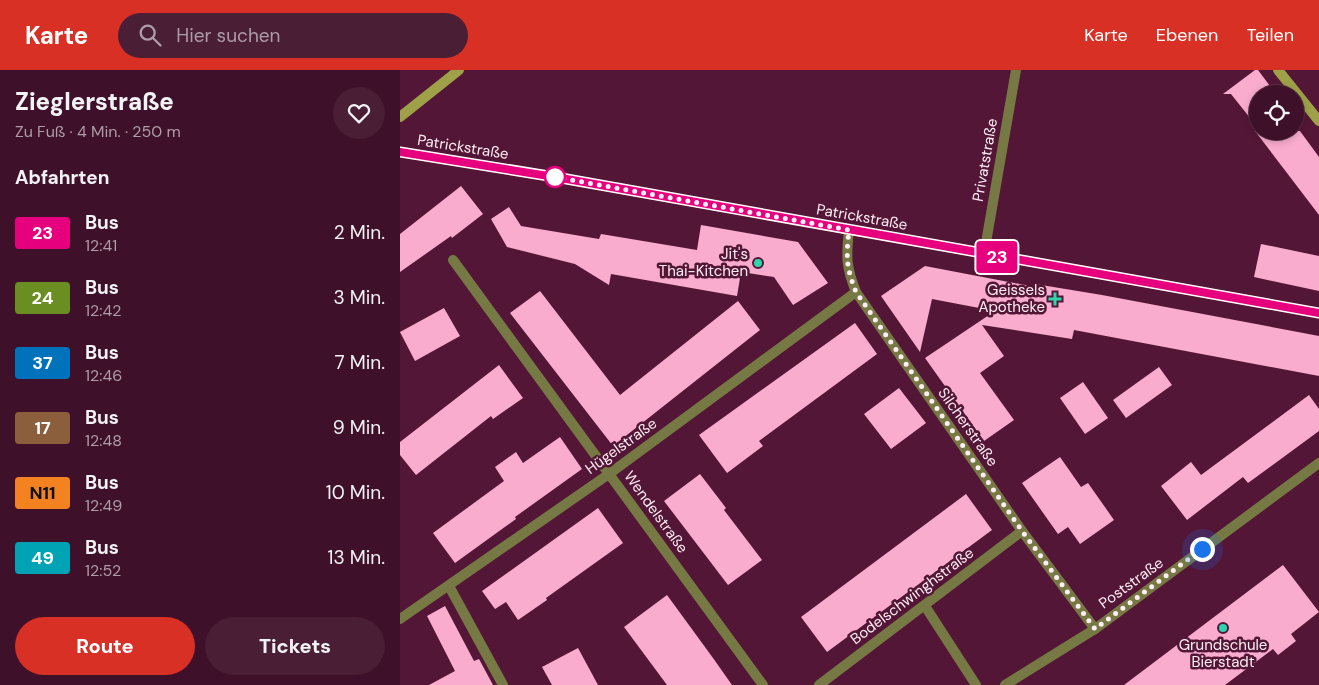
<!DOCTYPE html>
<html lang="de">
<head>
<meta charset="utf-8">
<style>
  body { margin:0; font-family:"DM Sans",sans-serif; background:#4a1e35; color:#f1f3f6; height:100vh; display:flex; flex-direction:column; font-size:19px; white-space:nowrap }
  * { box-sizing:border-box; margin:0 }
  p { font-size:16px; color:#ad9da8 }
  .icon { flex:none; width:28px; height:28px; fill:none; stroke:currentColor; stroke-width:2; stroke-linecap:round; stroke-linejoin:round }
  .map { position:relative; flex:1; overflow:hidden }
  .side { display:flex; flex-direction:column; background:#3f1029; width:400px }
  .side>* { flex:none }
  .badge { padding:0 10px; border-radius:4px; font-size:18px; line-height:32px }
  .buttons { position:absolute; left:849px; top:15px; display:grid; gap:10px }
  .buttons a { display:grid; place-items:center; width:55px; height:55px; border-radius:50%; background:#3f1029; box-shadow:0 2px 8px #0003,0 0 0 1px #583046; font-size:25px }
  .you { position:absolute; width:25px; height:25px; margin:-12px; border:4px solid #fff; border-radius:50%; background:#1a73e8; box-shadow:0 0 0 8px #1a73e833 }
  .map>.badge { position:absolute; translate:-50% -50%; box-shadow:0 0 0 2px #fff }
  h2 { padding:0 15px; font-size:19px; line-height:45px }
  .round { display:grid; place-items:center; flex:none; width:52px; height:52px; border-radius:26px; background:#4a1e35 }
  .overview { display:flex; align-items:center; justify-content:space-between; height:85px; padding:0 15px }
  h1 { font-size:24px; font-weight:800; line-height:38px }
  .cta { display:flex; gap:10px; margin-top:auto; padding:10px 15px }
  .cta a { flex:1; height:58px; border-radius:30px; background:#d93025; color:#fff; font-size:20px; font-weight:800; line-height:58px; text-align:center }
  .cta a+a { background:#4a1e35; color:#f1f3f6 }
  ul { padding:0; list-style:none }
  li { display:flex; align-items:center; gap:15px; height:65px; padding:0 15px }
  li div { flex:1 }
  li b { display:block; font-size:19px }
  li em { font-style:normal }
  li .badge { min-width:55px; font-weight:700; text-align:center }
  header { display:flex; align-items:center; gap:30px; box-sizing:border-box; height:70px; padding:0 25px; background:#d93025; color:#fff }
  header strong { font-size:24px }
  nav { display:flex; gap:28px; margin-inline-start:auto; font-size:18px }
  .search { width:350px; height:45px; background:#4a1e35; display:flex; align-items:center; gap:12px; box-sizing:border-box; padding:0 18px; border-radius:28px; color:#ad9da8; font-size:19px }
  main { display:flex; flex:1; min-height:0 }
  .map>svg:first-child { display:block }
</style>
</head>
<body>
<header>
<strong>Karte</strong>
<div class="search"><svg class="icon" aria-label="search" viewBox="0 0 24 24"><circle cx="10" cy="10" r="6"/><path d="M15 15l6 6"/></svg>Hier suchen</div>
<nav><a>Karte</a><a>Ebenen</a><a>Teilen</a></nav>
</header>
<main>
<section class="side">
<div class="overview"><div><h1>Zieglerstraße</h1><p>Zu Fuß · 4 Min. · 250 m</p></div><a class="round"><svg class="icon" aria-label="heart" viewBox="0 0 24 24"><path d="M12 20l-8-8c-3-5 5-10 8-4 3-6 11-1 8 4z"/></svg></a></div>
<h2>Abfahrten</h2>
<ul>
<li><span class="badge" style="background:#e6007e;color:#fff">23</span><div><b>Bus</b><p>12:41</p></div><em>2 Min.</em></li>
<li><span class="badge" style="background:#6b8e23;color:#fff">24</span><div><b>Bus</b><p>12:42</p></div><em>3 Min.</em></li>
<li><span class="badge" style="background:#0072bc;color:#fff">37</span><div><b>Bus</b><p>12:46</p></div><em>7 Min.</em></li>
<li><span class="badge" style="background:#8b5e3c;color:#fff">17</span><div><b>Bus</b><p>12:48</p></div><em>9 Min.</em></li>
<li><span class="badge" style="background:#f58220;color:#111">N11</span><div><b>Bus</b><p>12:49</p></div><em>10 Min.</em></li>
<li><span class="badge" style="background:#00a3b4;color:#fff">49</span><div><b>Bus</b><p>12:52</p></div><em>13 Min.</em></li>
</ul>
<div class="cta"><a>Route</a><a>Tickets</a></div>
</section>
<div class="map">
<svg width="919" height="615" viewBox="0 0 919 615">
  <rect width="100%" height="100%" fill="#541637"/>
  <g fill="#f9acce">
    <path d="M 855,0 L 858,0 L 876,24 L 858,24 L 858,58 L 831,24 L 823,24 Z"/>
    <path d="M 855,61 L 900,61 L 919,87 L 919,145 Z"/>
    <path d="M 61,116 L 83,144 L 52,168 L 51,166 L 0,202 L 0,164 Z"/>
    <path d="M 109,137 L 121,156 L 199,169 L 201,164 L 297,180 L 301,155 L 398,172 L 428,213 L 393,235 L 374,207 L 341,202 L 337,226 L 211,204 L 209,215 L 175,194 L 107,177 L 91,149 Z"/>
    <path d="M 861,174 L 919,186 L 919,221 L 854,207 Z"/>
    <path d="M 525,196 L 635,217 L 635,214 L 702,225 L 919,266 L 919,306 L 674,260 L 672,269 L 582,255 L 604,286 L 580,303 L 614,350 L 584,371 L 525,288 L 595,241 L 532,229 L 520,282 L 481,226 Z"/>
    <path d="M 140,221 L 220,325 L 338,231 L 360,260 L 213,376 L 110,243 Z"/>
    <path d="M 44,238 L 60,266 L 15,291 L 0,262 Z"/>
    <path d="M 455,253 L 477,284 L 359,371 L 363,376 L 327,403 L 299,365 Z"/>
    <path d="M 99,295 L 123,328 L 93,349 L 91,346 L 16,405 L 0,385 L 0,372 Z"/>
    <path d="M 759,297 L 772,315 L 726,348 L 713,330 Z"/>
    <path d="M 683,312 L 708,348 L 685,364 L 660,328 Z"/>
    <path d="M 499,318 L 526,353 L 491,379 L 464,344 Z"/>
    <path d="M 909,325 L 919,339 L 919,361 L 848,413 L 843,407 L 787,450 L 761,416 L 791,392 L 801,405 Z"/>
    <path d="M 160,367 L 182,399 L 115,447 L 116,449 L 55,493 L 33,463 L 104,411 L 95,397 L 116,382 L 123,393 Z"/>
    <path d="M 660,387 L 681,417 L 688,413 L 714,450 L 680,474 L 668,457 L 658,464 L 622,413 Z"/>
    <path d="M 300,404 L 326,438 L 324,440 L 362,490 L 328,515 L 264,431 Z"/>
    <path d="M 566,424 L 592,460 L 427,582 L 401,547 Z"/>
    <path d="M 198,438 L 223,473 L 146,528 L 147,530 L 118,550 L 106,532 L 95,539 L 82,521 Z"/>
    <path d="M 883,495 L 919,542 L 891,564 L 896,571 L 878,585 L 873,579 L 825,615 L 724,615 Z"/>
    <path d="M 267,525 L 313,588 L 332,615 L 267,615 L 224,557 Z"/>
    <path d="M 45,536 L 74,591 L 79,589 L 93,615 L 29,615 L 55,601 L 27,546 Z"/>
    <path d="M 178,578 L 198,615 L 152,615 L 142,597 Z"/>
  </g>
  <g fill="none" stroke-linecap="round" stroke-linejoin="round">
    <path stroke="#767943" stroke-width="10" d="M 49,516 L 103,615"/>
    <g stroke="#767943" stroke-width="10">
      <path d="M 449,160 C 446,187 446,197 456,222 L 622,461 L 695,559"/>
      <path d="M 584,184 L 616,0"/>
      <path d="M 53,190 L 363,615"/>
      <path d="M 525,536 L 576,615"/>
      <path d="M 0,549 L 209,404 L 456,222"/>
      <path d="M 419,615 L 622,461"/>
      <path d="M 605,615 L 695,559 L 919,393"/>
    </g>
    <g stroke="#9ea147" stroke-width="10">
      <path d="M 878,0 L 919,51"/>
      <path d="M 0,47 L 59,0"/>
      <path d="M 0,82 L 161,108 L 919,243"/>
    </g>
  </g>
  <g fill="none" stroke-linecap="round" stroke-linejoin="round">
    <g stroke="#fff" stroke-width="11">
      <path id="line" d="M 0,82 L 161,108 L 919,243"/>
    </g>
    <use href="#line" stroke="#e6007e" stroke-width="8"/>
    <path stroke="#ffeef5" stroke-width="5" stroke-dasharray="0 9" d="M 155,107 L 449,160 C 446,187 446,197 456,222 L 622,461 L 695,559 L 802,479"/>
  </g>
  <circle fill="#fff" stroke="#e6007e" stroke-width="2.5" cx="155" cy="107" r="10"/>
  <g fill="#2cd5ab" stroke="#541637" stroke-width="2">
    <circle cx="358" cy="193" r="5"/>
    <path d="M652.5 221.5h5v5h5v5h-5v5h-5v-5h-5v-5h5z"/>
    <circle cx="823" cy="558" r="5"/>
  </g>
  <g text-anchor="middle" stroke-width="5" stroke-linejoin="round" paint-order="stroke">
    <g font-size="15" fill="#ffeef5" stroke="#541637">
      <text transform="translate(63 77) rotate(9)" y="5">Patrickstraße</text>
      <text transform="translate(585 90) rotate(-80)" y="5">Privatstraße</text>
      <text transform="translate(462 147) rotate(10)" y="5">Patrickstraße</text>
      <text transform="translate(568 357) rotate(55)" y="5">Silcherstraße</text>
      <text transform="translate(221 376) rotate(-36)" y="5">Hügelstraße</text>
      <text transform="translate(256 442) rotate(54)" y="5">Wendelstraße</text>
      <text transform="translate(731 513) rotate(-36)" y="5">Poststraße</text>
      <text transform="translate(512 526) rotate(-37)" y="5">Bodelschwinghstraße</text>
    </g>
    <g font-size="15" fill="#ffeef5" stroke="#541637" text-anchor="end">
      <text x="348" y="189">Jit's<tspan x="348" dy="17">Thai-Kitchen</tspan></text>
      <text x="645" y="225">Geissels<tspan x="645" dy="17">Apotheke</tspan></text>
      <text x="823" y="580" text-anchor="middle">Grundschule<tspan x="823" dy="17">Bierstadt</tspan></text>
    </g>
  </g>
</svg>
<div class="buttons">
<a><svg class="icon" aria-label="locate" viewBox="0 0 24 24"><circle cx="12" cy="12" r="6"/><path d="M12 2v4M12 18v4M2 12h4M18 12h4"/></svg></a>
</div>
<div class="you" style="left:802px;top:479px"></div>
<b class="badge" style="left:597px;top:187px;background:#e6007e;color:#fff">23</b>
</div>
</main>
</body>
</html>
